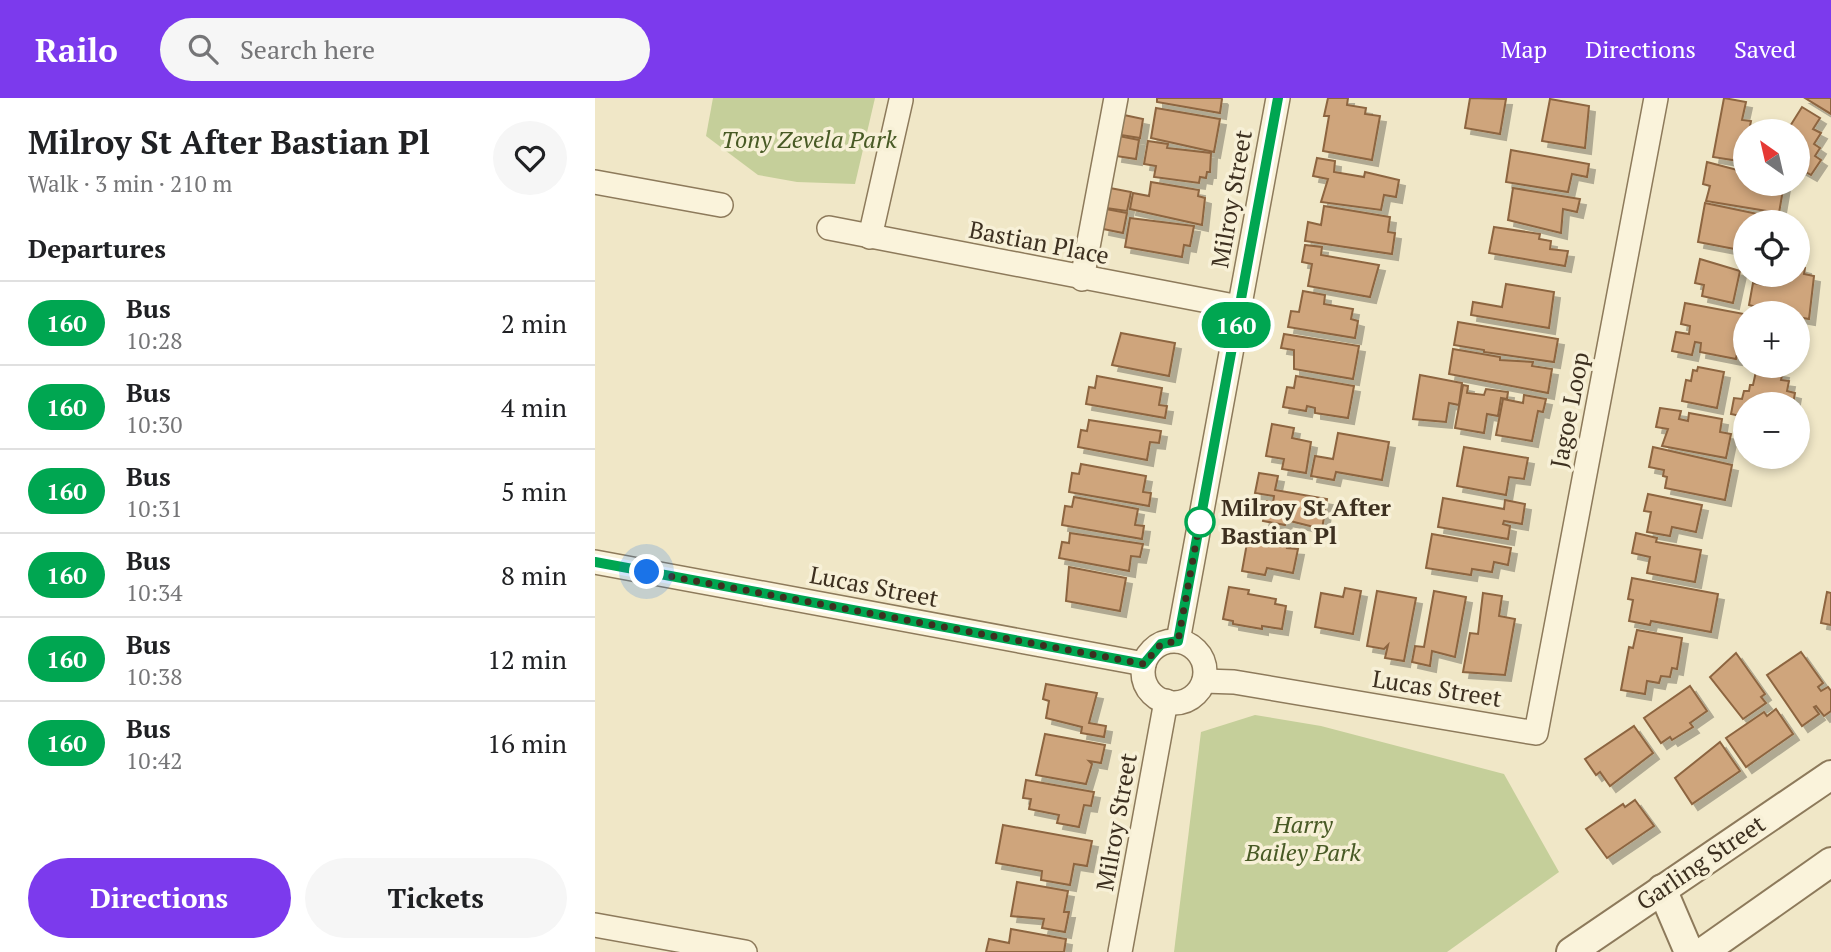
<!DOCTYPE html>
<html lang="en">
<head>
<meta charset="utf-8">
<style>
  body { margin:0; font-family:"PT Serif",serif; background:#f6f6f6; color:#202124; height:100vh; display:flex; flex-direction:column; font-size:26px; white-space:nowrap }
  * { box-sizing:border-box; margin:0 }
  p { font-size:23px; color:#757577 }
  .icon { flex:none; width:38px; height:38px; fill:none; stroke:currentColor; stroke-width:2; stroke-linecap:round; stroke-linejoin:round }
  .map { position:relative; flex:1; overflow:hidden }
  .side { display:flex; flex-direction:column; background:#fff; width:595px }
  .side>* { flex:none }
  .badge { padding:0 14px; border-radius:23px; font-size:24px; line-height:46px }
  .needle { width:46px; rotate:326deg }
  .controls { position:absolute; left:1138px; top:21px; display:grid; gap:14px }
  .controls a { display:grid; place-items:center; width:77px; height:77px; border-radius:50%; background:#fff; box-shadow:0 4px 10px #0003; font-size:35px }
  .you { position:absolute; width:35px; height:35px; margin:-18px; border:5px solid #fff; border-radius:50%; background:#1a73e8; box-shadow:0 0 0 10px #1a73e833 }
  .map>.badge { position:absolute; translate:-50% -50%; box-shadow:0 0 0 4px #fff }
  h2 { padding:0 28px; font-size:26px; line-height:63px }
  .round { display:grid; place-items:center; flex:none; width:74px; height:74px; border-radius:37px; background:#f6f6f6 }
  .overview { display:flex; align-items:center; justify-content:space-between; height:119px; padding:0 28px }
  h1 { font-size:33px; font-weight:700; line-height:52px }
  .primary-button { display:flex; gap:14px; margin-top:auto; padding:14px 28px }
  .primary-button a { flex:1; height:80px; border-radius:42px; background:#7c3aed; color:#fff; font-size:28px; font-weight:700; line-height:80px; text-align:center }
  .primary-button a+a { background:#f6f6f6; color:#202124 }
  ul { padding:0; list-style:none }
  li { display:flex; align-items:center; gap:21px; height:84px; padding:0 28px; border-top:2px solid #e0e0e0 }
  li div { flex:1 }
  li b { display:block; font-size:26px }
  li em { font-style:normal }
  li .badge { min-width:77px; font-weight:700; text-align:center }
  header { display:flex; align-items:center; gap:42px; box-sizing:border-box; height:98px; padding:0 35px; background:#7c3aed; color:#fff }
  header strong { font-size:33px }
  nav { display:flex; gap:38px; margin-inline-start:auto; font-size:24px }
  .search { width:490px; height:63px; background:#f6f6f6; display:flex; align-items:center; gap:18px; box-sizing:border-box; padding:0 24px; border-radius:38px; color:#757577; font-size:26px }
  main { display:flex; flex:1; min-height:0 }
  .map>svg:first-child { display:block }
</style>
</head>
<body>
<header>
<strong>Railo</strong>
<div class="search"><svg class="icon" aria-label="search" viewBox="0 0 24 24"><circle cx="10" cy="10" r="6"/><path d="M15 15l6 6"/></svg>Search here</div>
<nav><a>Map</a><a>Directions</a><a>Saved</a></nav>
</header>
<main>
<section class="side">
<div class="overview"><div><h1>Milroy St After Bastian Pl</h1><p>Walk · 3 min · 210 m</p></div><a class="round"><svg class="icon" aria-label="heart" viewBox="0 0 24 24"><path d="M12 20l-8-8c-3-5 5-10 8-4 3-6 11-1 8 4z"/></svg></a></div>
<h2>Departures</h2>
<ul>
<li><span class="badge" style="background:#00a651;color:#fff">160</span><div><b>Bus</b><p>10:28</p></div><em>2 min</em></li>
<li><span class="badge" style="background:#00a651;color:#fff">160</span><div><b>Bus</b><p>10:30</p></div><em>4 min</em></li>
<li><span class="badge" style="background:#00a651;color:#fff">160</span><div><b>Bus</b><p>10:31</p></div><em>5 min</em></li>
<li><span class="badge" style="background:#00a651;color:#fff">160</span><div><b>Bus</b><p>10:34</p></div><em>8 min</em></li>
<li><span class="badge" style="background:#00a651;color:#fff">160</span><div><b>Bus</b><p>10:38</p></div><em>12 min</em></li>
<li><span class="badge" style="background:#00a651;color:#fff">160</span><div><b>Bus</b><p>10:42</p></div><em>16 min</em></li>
</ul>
<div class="primary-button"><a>Directions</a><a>Tickets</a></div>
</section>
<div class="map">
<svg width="1236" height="854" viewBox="0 0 1236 854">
  <defs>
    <filter id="shadow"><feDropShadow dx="6" dy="6" stdDeviation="0" flood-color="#0004"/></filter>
  </defs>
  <rect width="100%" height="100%" fill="#f0e7c7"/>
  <g fill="#c5cf9a">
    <path d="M 118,0 L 280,0 L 260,86 L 202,84 L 163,77 L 111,38 Z"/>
    <path d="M 660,617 L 726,628 L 909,676 L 964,774 L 852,854 L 579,854 L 606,634 Z"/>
  </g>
  <g fill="#cfa57c" stroke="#8d6540" stroke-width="2" filter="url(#shadow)">
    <path d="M 562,0 L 626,0 L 627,1 L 625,15 L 562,4 Z"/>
    <path d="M 733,0 L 753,0 L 752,7 L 771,10 L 770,16 L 785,18 L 777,62 L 728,53 L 734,18 L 729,18 Z"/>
    <path d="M 875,0 L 911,1 L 905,36 L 870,30 Z"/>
    <path d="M 1129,0 L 1151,4 L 1147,22 L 1156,23 L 1154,33 L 1150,33 L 1150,64 L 1118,59 Z"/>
    <path d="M 1210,0 L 1236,0 L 1236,16 Z"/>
    <path d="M 955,1 L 994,8 L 990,50 L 947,43 Z"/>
    <path d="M 1207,9 L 1225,20 L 1218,31 L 1226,35 L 1219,46 L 1225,50 L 1220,58 L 1226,62 L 1216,77 L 1202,69 L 1202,33 L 1192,33 Z"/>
    <path d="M 561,10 L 625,21 L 619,54 L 556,40 Z"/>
    <path d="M 529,17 L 548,21 L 545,40 L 526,37 Z"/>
    <path d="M 524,38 L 544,42 L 541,61 L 521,58 Z"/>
    <path d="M 553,43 L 573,46 L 572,50 L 616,55 L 615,74 L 612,74 L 611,80 L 605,79 L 604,85 L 559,79 L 561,68 L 549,66 Z"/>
    <path d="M 916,52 L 994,66 L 992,79 L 977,76 L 973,94 L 911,84 Z"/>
    <path d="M 722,60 L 740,63 L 739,74 L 769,79 L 770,74 L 804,82 L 801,99 L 789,97 L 786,112 L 726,104 L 733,81 L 718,78 Z"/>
    <path d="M 1112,64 L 1150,74 L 1150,86 L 1189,86 L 1184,115 L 1111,103 L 1115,88 L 1108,86 Z"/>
    <path d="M 556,84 L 604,92 L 603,98 L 610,100 L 607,127 L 535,111 L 538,95 L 554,98 Z"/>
    <path d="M 515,90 L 536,94 L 532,113 L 511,110 Z"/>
    <path d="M 918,90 L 985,101 L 982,114 L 968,111 L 966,135 L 913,122 Z"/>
    <path d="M 1110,105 L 1177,119 L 1176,124 L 1150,124 L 1150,153 L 1103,144 Z"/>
    <path d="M 729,108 L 795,119 L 793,134 L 800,135 L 797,156 L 710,143 L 713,124 L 726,127 Z"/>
    <path d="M 511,111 L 532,115 L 528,135 L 508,131 Z"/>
    <path d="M 535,120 L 599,128 L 595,148 L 589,147 L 587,159 L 530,149 Z"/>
    <path d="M 899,129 L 945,136 L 944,141 L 956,143 L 955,151 L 973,153 L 970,168 L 894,155 Z"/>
    <path d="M 710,147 L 727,149 L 726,157 L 784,167 L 775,199 L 713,188 L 717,166 L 707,164 Z"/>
    <path d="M 1105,161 L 1145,173 L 1138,205 L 1107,198 L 1109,187 L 1100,185 Z"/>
    <path d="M 1202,168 L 1210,170 L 1209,176 L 1219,178 L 1214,221 L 1202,219 L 1202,215 L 1184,215 L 1154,207 L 1158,185 L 1170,187 L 1172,177 L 1202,177 Z"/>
    <path d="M 911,186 L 959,194 L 954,230 L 876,217 L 878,204 L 907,209 Z"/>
    <path d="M 708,193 L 730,197 L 729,206 L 758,211 L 756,221 L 763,223 L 760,240 L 693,229 L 696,213 L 704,214 Z"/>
    <path d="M 1090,205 L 1149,216 L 1141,261 L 1105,254 L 1106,245 L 1100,244 L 1097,257 L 1077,253 L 1081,234 L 1094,236 L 1095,228 L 1086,226 Z"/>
    <path d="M 863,224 L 963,241 L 959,264 L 889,254 L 889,252 L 859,247 Z"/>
    <path d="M 526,235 L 580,245 L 574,278 L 517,267 Z"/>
    <path d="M 689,236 L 764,248 L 758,281 L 699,271 L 699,252 L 686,250 Z"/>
    <path d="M 858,251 L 905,259 L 905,262 L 938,264 L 937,268 L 957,271 L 953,295 L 854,276 Z"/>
    <path d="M 1103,269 L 1129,274 L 1122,310 L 1087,303 L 1091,282 L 1096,283 L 1098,272 L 1102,273 Z"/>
    <path d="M 1162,269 L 1188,274 L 1186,282 L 1194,283 L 1192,293 L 1200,295 L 1198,306 L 1150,306 L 1150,319 L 1136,316 L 1139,300 L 1147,301 L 1149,293 L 1154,293 L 1155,287 L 1158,287 Z"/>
    <path d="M 825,277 L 867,285 L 864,307 L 854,305 L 851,324 L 818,321 Z"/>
    <path d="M 502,278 L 567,290 L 564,307 L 572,308 L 570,320 L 491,306 L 494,289 L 500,290 Z"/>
    <path d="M 701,278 L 759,288 L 753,320 L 720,315 L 720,310 L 712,308 L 711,313 L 688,309 L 692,289 L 699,290 Z"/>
    <path d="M 868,287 L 873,288 L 872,295 L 889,297 L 891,291 L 913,294 L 912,301 L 906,300 L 903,318 L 892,316 L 889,335 L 860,330 Z"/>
    <path d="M 929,297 L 951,301 L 948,314 L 943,313 L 937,343 L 901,337 L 908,301 L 928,305 Z"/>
    <path d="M 1065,310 L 1086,313 L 1084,321 L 1093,323 L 1094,315 L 1127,321 L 1125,334 L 1136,336 L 1131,360 L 1067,348 L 1073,331 L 1061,329 Z"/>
    <path d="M 494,322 L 566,333 L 564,345 L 555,344 L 552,362 L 483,349 L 486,332 L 492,333 Z"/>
    <path d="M 677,326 L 699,330 L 697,340 L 716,344 L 711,375 L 687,371 L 689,361 L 671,358 Z"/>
    <path d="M 743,335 L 794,344 L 787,382 L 741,374 L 739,382 L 716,378 L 720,358 L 738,361 Z"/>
    <path d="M 869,349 L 933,360 L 929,381 L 914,379 L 911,397 L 862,388 Z"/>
    <path d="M 1058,349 L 1137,367 L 1130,402 L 1070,390 L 1072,379 L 1068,378 L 1069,372 L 1054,369 Z"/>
    <path d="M 486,366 L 551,378 L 548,394 L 556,395 L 554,408 L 474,394 L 477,375 L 484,376 Z"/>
    <path d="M 664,375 L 683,378 L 680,392 L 732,401 L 727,431 L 691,422 L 690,427 L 668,423 L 672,403 L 678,405 L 679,398 L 660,395 Z"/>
    <path d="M 1053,396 L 1107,407 L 1101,434 L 1077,429 L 1075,438 L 1052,434 L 1056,414 L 1049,413 Z"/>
    <path d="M 479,399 L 543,411 L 540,427 L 549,428 L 547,441 L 467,427 L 470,408 L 477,409 Z"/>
    <path d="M 848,400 L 909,411 L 910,402 L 930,406 L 927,426 L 909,423 L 908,426 L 915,428 L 913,441 L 843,429 Z"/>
    <path d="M 654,434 L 694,441 L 692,450 L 703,451 L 698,475 L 672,470 L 670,477 L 647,473 Z"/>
    <path d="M 475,435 L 548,446 L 545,459 L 536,458 L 534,473 L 464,460 L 467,444 L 474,445 Z"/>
    <path d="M 1041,435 L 1062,440 L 1061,444 L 1106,452 L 1100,484 L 1052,475 L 1055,459 L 1037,455 Z"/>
    <path d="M 837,436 L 916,450 L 913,467 L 899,464 L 897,474 L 877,471 L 876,477 L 831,470 Z"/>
    <path d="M 474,469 L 531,480 L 525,513 L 471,503 Z"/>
    <path d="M 1037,480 L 1123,496 L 1116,534 L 1056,523 L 1055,527 L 1034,523 L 1038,502 L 1033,501 Z"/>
    <path d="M 634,489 L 654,492 L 653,496 L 681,501 L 680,506 L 691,508 L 687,531 L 667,528 L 667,531 L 638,526 L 638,523 L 628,521 Z"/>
    <path d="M 750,490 L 766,493 L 758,536 L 720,529 L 726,495 L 748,499 Z"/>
    <path d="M 782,493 L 821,500 L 809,563 L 790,560 L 793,547 L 789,551 L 772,548 Z"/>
    <path d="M 839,493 L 871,499 L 860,559 L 837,553 L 835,568 L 817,564 L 820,548 L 829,549 Z"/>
    <path d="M 1232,494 L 1236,495 L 1236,527 L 1226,525 Z"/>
    <path d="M 888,495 L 907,498 L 904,518 L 920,521 L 910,577 L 868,574 L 875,535 L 883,536 Z"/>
    <path d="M 1042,532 L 1087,540 L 1082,571 L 1077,570 L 1075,579 L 1066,578 L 1064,585 L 1052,583 L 1050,596 L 1026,592 L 1034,549 L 1038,550 Z"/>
    <path d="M 1206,554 L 1228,585 L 1223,589 L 1226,593 L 1233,589 L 1236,593 L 1236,613 L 1229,618 L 1221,608 L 1219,609 L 1224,616 L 1207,628 L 1172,577 Z"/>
    <path d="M 1141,555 L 1170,596 L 1166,599 L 1171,605 L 1148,621 L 1115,579 Z"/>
    <path d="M 451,586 L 502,595 L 494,625 L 511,628 L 509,639 L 486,635 L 487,629 L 451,620 L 454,603 L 448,601 Z"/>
    <path d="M 1095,588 L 1112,613 L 1095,625 L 1098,629 L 1077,642 L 1075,639 L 1066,645 L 1049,620 Z"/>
    <path d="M 1181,611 L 1198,636 L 1151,669 L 1131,640 L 1169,614 L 1172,618 Z"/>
    <path d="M 1039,628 L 1058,655 L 1015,688 L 1005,674 L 1001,677 L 990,661 Z"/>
    <path d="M 450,636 L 510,647 L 506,665 L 494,663 L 497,666 L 491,686 L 441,677 Z"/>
    <path d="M 1125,644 L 1145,673 L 1097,706 L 1080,680 Z"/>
    <path d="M 431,682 L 499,694 L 496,708 L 489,707 L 484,729 L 462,725 L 464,717 L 434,711 L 436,701 L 428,700 Z"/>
    <path d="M 1040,702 L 1059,728 L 1012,760 L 991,731 L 1028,706 L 1030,709 Z"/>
    <path d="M 408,727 L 497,743 L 492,768 L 479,766 L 475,787 L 446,782 L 447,773 L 401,765 Z"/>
    <path d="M 422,784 L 473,793 L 469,814 L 474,814 L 470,834 L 447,830 L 449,821 L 416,818 Z"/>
    <path d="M 416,831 L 471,841 L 469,854 L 391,854 L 394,841 L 414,845 Z"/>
  </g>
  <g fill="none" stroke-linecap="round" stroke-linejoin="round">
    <g stroke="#8d7a5b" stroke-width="26">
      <g id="minor">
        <path d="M 0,84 L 126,107"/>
        <path d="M 234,130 L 644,209"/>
        <path d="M 275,139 L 306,2"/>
        <path d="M 487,181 L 521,0"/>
        <path d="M 0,464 L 549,566"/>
        <path d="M 583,543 L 683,0"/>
        <circle cx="579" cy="574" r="31"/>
        <path d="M 609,583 L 639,584 L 941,635 L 1061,0"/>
        <path d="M 0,827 L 150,854"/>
        <path d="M 525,854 L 571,603"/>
      </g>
    </g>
    <g stroke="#8d7a5b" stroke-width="32">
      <g id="tertiary">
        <path d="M 1067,791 L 1094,854"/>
        <path d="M 976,854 L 1236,677"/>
        <path d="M 1108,854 L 1236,764"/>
      </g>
    </g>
    <use href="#minor" stroke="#faf3db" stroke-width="23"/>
    <use href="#tertiary" stroke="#faf3db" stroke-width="28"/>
  </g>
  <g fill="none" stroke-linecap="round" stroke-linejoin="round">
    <g stroke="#fff" stroke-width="16">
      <path id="line" d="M 0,464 L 549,566 L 566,546 L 583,543 L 683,0"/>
    </g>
    <use href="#line" stroke="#00a651" stroke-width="10"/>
    <path stroke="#3d3020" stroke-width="7" stroke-dasharray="0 12.6" d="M 52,474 L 549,566 L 566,546 L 583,543 L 607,412 L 605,424"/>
  </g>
  <circle fill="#fff" stroke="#00a651" stroke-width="3.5" cx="605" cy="424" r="14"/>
  <g text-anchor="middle" stroke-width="7" stroke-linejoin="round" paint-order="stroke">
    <g font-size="24" font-style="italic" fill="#485a25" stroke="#f7f0d7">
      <text x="214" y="50">Tony Zevela Park</text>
      <text x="708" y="735">Harry<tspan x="708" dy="28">Bailey Park</tspan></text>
    </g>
    <g font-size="24" fill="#3d3020" stroke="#f7f0d7">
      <text transform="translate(637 101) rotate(-80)" y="8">Milroy Street</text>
      <text transform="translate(444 145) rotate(11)" y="8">Bastian Place</text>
      <text transform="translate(975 312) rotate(-79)" y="8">Jagoe Loop</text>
      <text transform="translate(279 489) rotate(11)" y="8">Lucas Street</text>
      <text transform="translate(842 591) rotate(9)" y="8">Lucas Street</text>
      <text transform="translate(522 724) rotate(-80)" y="8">Milroy Street</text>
      <text transform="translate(1106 765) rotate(-34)" y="8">Garling Street</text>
    </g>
    <g font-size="24" font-weight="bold" fill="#3d3020" stroke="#f7f0d7" text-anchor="start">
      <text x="626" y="418">Milroy St After<tspan x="626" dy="28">Bastian Pl</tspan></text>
    </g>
  </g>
</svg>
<div class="controls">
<a><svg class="needle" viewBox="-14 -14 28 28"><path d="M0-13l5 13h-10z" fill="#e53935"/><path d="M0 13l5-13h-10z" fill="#757577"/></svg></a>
<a><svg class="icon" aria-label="locate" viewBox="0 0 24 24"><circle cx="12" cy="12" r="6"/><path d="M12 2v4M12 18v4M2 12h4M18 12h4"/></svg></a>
<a>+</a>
<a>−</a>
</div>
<div class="you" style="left:52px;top:474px"></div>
<b class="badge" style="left:641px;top:227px;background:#00a651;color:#fff">160</b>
</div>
</main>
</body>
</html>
